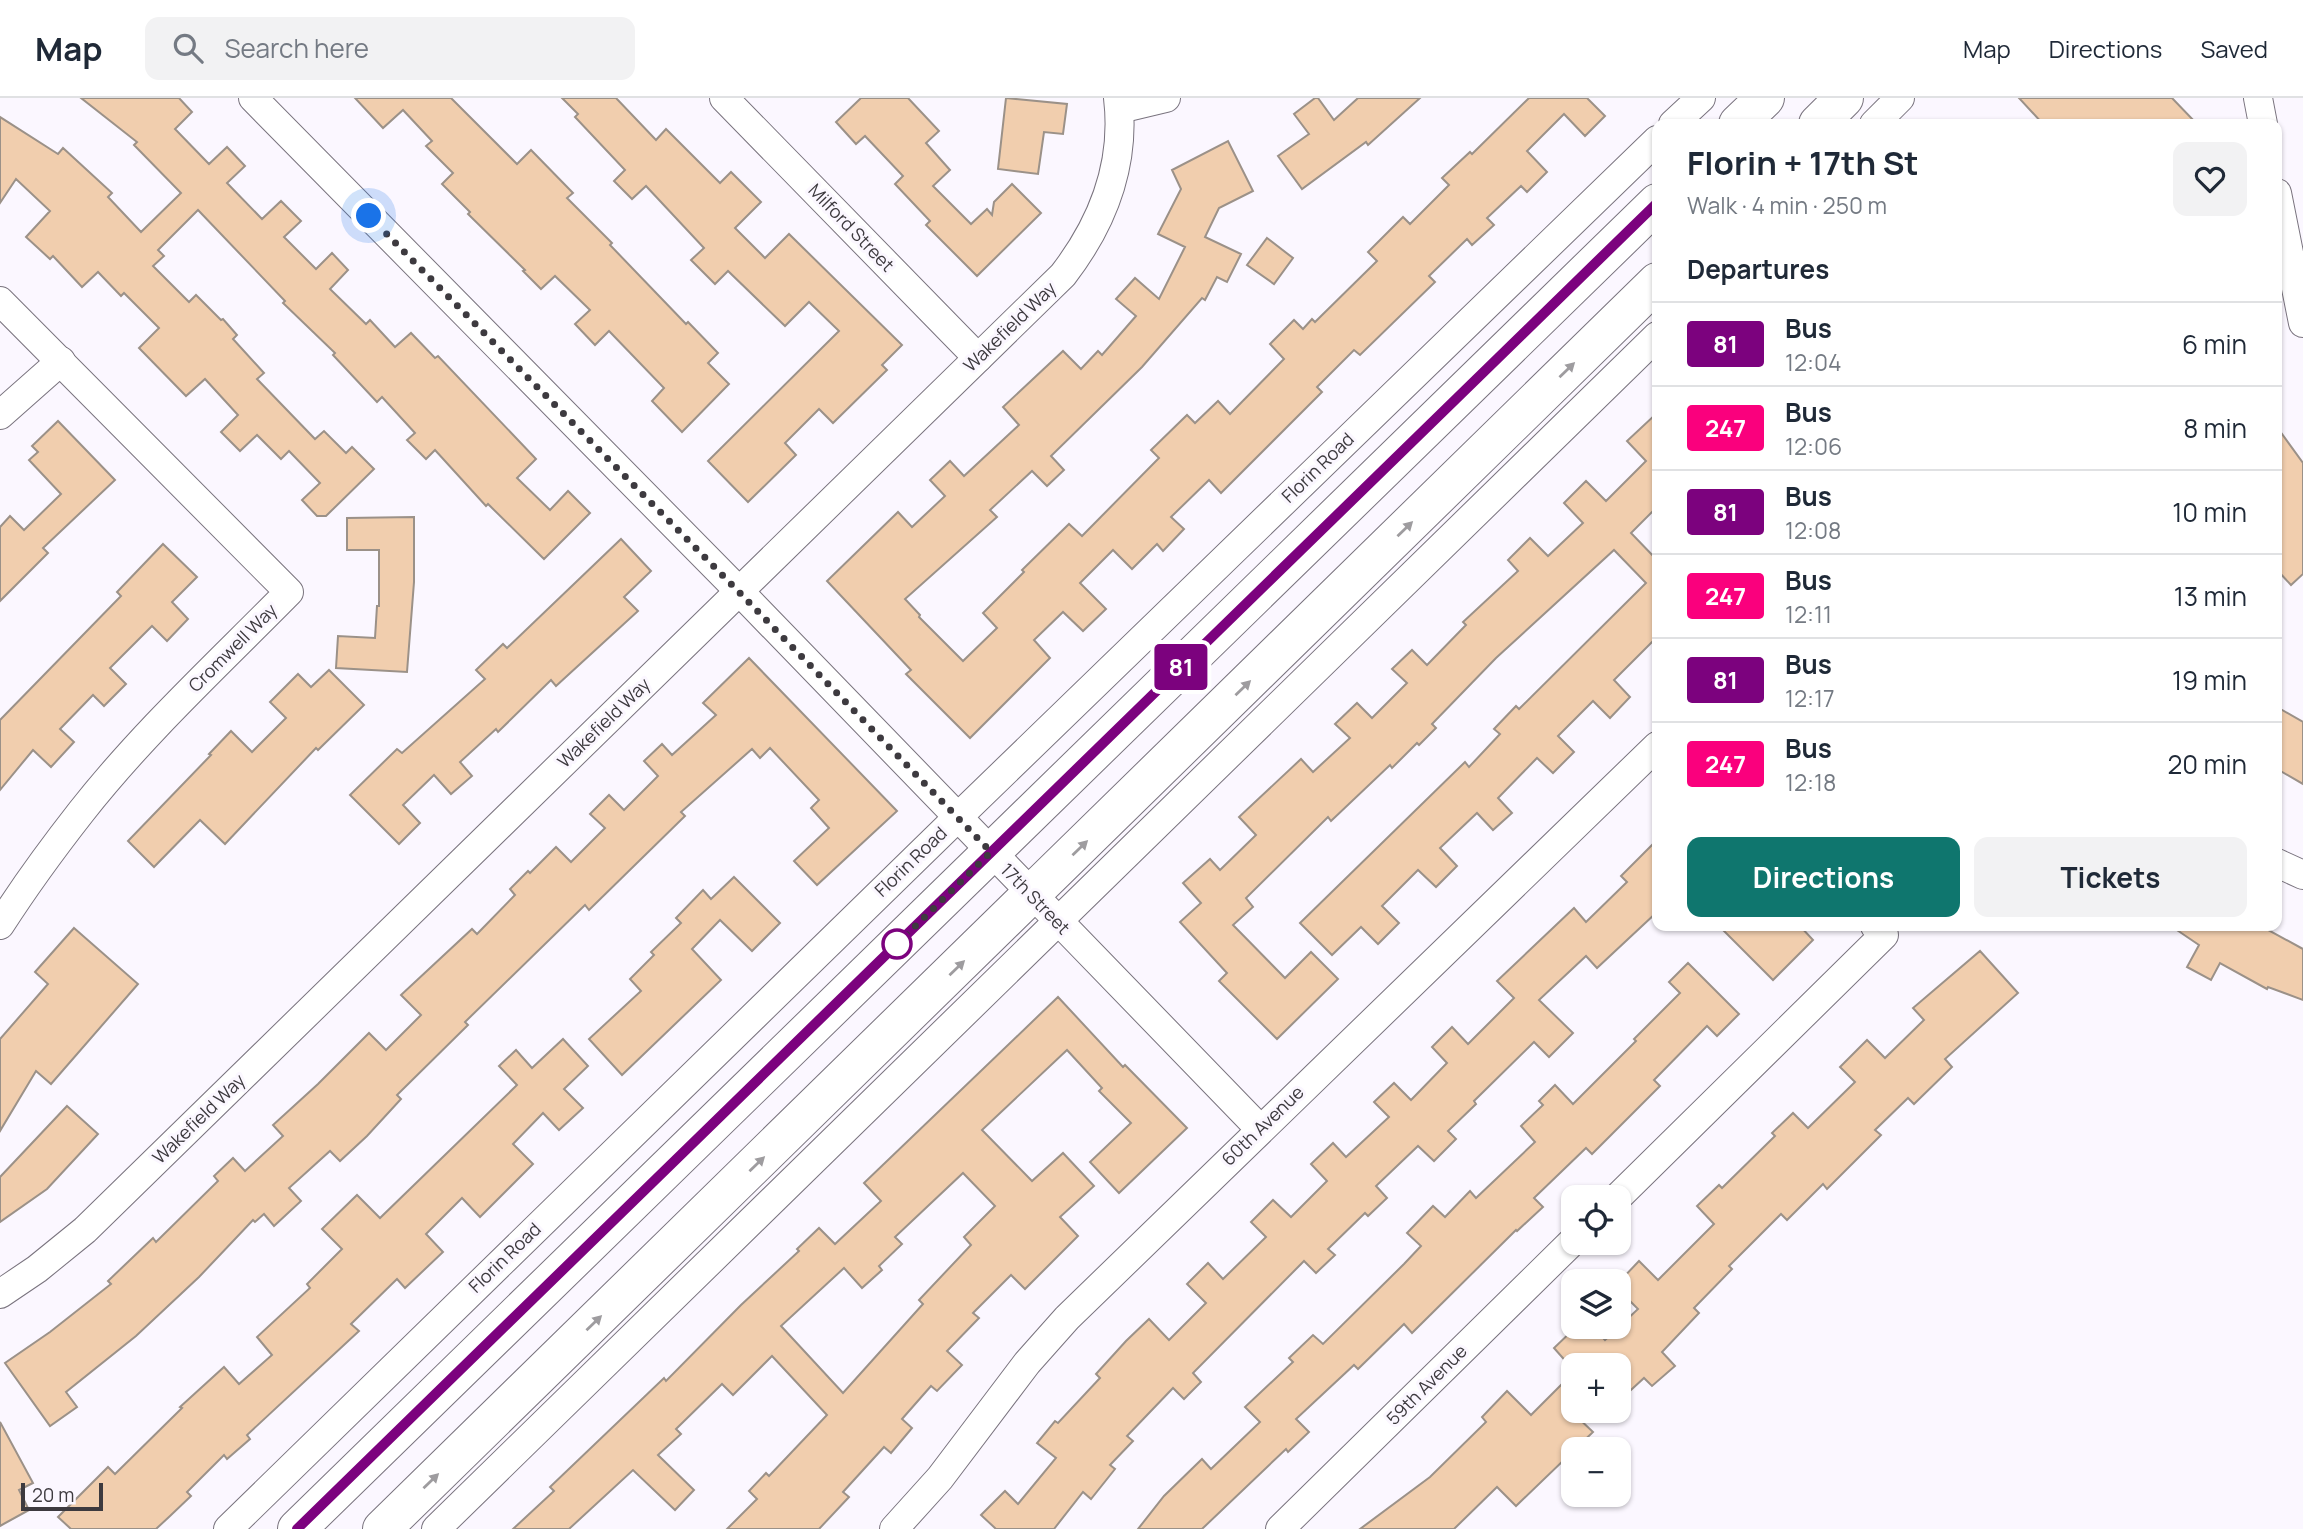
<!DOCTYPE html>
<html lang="en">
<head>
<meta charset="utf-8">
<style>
  body { margin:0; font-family:Manrope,sans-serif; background:#f2f2f3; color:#1f2937; height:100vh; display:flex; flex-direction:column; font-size:26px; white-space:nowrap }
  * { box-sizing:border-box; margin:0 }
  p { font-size:23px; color:#747a83 }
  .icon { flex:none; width:38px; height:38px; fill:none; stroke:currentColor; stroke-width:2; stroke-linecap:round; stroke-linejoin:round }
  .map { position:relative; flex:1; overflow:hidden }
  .details { position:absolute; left:1652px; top:21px; width:630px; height:812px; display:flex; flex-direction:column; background:#fff; border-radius:14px; box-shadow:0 2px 5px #0004 }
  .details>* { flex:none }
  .badge { padding:0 14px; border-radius:5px; font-size:24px; line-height:46px }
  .buttons { position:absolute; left:1561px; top:1087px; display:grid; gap:14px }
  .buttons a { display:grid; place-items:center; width:70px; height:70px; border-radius:14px; background:#fff; box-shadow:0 2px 5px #0004; font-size:35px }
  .scale { position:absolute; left:21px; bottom:18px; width:82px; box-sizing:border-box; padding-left:7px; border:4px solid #3d3a3f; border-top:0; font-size:19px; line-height:24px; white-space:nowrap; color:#3d3a3f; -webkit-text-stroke:5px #fbf7ff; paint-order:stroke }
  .you { position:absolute; width:35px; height:35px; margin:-18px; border:5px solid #fff; border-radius:50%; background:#1a73e8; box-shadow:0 0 0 10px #1a73e833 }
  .map>.badge { position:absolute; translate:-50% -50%; box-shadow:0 0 0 4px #fff }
  h2 { padding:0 35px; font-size:26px; line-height:63px }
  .round { display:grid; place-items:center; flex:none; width:74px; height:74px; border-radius:14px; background:#f2f2f3 }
  .overview { display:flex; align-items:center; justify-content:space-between; height:119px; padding:0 35px }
  h1 { font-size:33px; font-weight:700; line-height:52px }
  .action { display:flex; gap:14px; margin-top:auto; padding:14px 35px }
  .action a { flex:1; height:80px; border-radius:14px; background:#0f766e; color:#fff; font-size:28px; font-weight:700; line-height:80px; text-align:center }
  .action a+a { background:#f2f2f3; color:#1f2937 }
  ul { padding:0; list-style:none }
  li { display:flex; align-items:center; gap:21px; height:84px; padding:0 35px; border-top:2px solid #e0e1e3 }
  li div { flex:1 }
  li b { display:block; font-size:26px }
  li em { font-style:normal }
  li .badge { min-width:77px; font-weight:700; text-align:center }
  header { display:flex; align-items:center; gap:42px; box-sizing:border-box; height:98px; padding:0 35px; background:#fff; border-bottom:2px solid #e0e1e3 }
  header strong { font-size:33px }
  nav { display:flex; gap:38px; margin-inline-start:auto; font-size:24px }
  .search { width:490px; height:63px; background:#f2f2f3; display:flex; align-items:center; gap:18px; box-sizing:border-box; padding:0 24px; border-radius:14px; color:#747a83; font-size:26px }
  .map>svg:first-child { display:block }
</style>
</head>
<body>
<header>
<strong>Map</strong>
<div class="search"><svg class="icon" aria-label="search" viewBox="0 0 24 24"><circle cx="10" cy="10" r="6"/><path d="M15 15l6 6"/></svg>Search here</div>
<nav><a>Map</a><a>Directions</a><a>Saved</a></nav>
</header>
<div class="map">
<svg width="2303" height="1431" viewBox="0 0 2303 1431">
  <rect width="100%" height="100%" fill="#fbf7ff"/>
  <g fill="#f1ceae" stroke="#9b9188" stroke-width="2" fill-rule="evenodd">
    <path d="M 81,0 L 179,0 L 192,14 L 175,31 L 209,66 L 227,49 L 245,68 L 227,85 L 262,121 L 281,103 L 301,123 L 284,139 L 316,171 L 332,155 L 348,172 L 330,191 L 366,226 L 370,222 L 395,249 L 411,235 L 435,260 L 438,258 L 536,361 L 517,380 L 550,412 L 568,393 L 590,415 L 544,461 L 488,406 L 486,408 L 435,352 L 426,361 L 407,342 L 415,335 L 382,299 L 377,304 L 333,257 L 335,255 L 283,205 L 285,203 L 198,112 L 158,152 L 164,158 L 153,168 L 189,204 L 196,197 L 221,222 L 223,221 L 237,237 L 233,241 L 264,275 L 257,281 L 315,341 L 324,333 L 346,355 L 352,349 L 374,371 L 326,418 L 317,418 L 302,402 L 320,385 L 289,353 L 281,361 L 257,337 L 240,353 L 221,334 L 238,317 L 205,281 L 186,298 L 139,250 L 159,230 L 124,195 L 121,198 L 98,174 L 82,189 L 53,158 L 50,161 L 26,139 L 50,113 L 16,81 L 0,105 L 0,19 L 58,56 L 63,50 L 112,95 L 108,99 L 141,134 L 181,95 L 134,47 L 137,44 Z"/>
    <path d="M 355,0 L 451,0 L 517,66 L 531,52 L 573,95 L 567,100 L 612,145 L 610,147 L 686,226 L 688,224 L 718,255 L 708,265 L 729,286 L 682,334 L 652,303 L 664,290 L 609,233 L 595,247 L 575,226 L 590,212 L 555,178 L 541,191 L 523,173 L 525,172 L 468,116 L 470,114 L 442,86 L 453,75 L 426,48 L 432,43 L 403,12 L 383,30 Z"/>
    <path d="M 562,0 L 616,0 L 656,42 L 666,31 L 720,85 L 731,74 L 761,104 L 735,130 L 765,160 L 789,136 L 902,247 L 882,267 L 887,272 L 833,325 L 819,311 L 785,345 L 796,357 L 748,404 L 708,363 L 839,233 L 809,204 L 785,228 L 728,173 L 715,186 L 691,162 L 704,150 L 646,88 L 632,101 L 614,83 L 625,72 L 575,19 L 578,16 Z"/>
    <path d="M 861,0 L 908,0 L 939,33 L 926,45 L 950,72 L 933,88 L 971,126 L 987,111 L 992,117 L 994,104 L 1012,86 L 1041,115 L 977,178 L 926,127 L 930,123 L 895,86 L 903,78 L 865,38 L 856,46 L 836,24 Z"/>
    <path d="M 1006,0 L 1067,6 L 1063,36 L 1044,34 L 1038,76 L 998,71 Z"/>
    <path d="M 1315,0 L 1318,0 L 1334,22 L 1358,0 L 1420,0 L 1368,47 L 1366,44 L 1302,91 L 1278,58 L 1309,36 L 1294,16 Z"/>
    <path d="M 1529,0 L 1587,0 L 1605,18 L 1585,38 L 1564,16 L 1527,53 L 1547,74 L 1527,94 L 1521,88 L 1487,120 L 1494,127 L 1472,147 L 1467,141 L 1429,178 L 1435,184 L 1360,257 L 1354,252 L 1317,289 L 1322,294 L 1221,395 L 1209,382 L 1171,419 L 1184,431 L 1163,453 L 1157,446 L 1132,471 L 1113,452 L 1080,485 L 1106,511 L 1083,533 L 1063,514 L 1034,542 L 1050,560 L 970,640 L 906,576 L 911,572 L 827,483 L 898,414 L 912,429 L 945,398 L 930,382 L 950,363 L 964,378 L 1019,327 L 1003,309 L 1063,253 L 1081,271 L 1098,253 L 1102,257 L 1136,218 L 1116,201 L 1135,180 L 1159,201 L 1185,149 L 1158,136 L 1181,91 L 1172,72 L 1228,43 L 1253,93 L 1219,110 L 1205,139 L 1241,156 L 1227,184 L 1217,179 L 1205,202 L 1202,200 L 1142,269 L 1051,358 L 1064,372 L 1047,388 L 1032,373 L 990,412 L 997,419 L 905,501 L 920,517 L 919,519 L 963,563 L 997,530 L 983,515 L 1024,474 L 1022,472 L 1069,426 L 1082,438 L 1159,360 L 1151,352 L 1187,317 L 1195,325 L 1218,303 L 1230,316 L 1284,261 L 1270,246 L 1294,222 L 1303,231 L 1312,221 L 1315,224 L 1377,163 L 1368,154 L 1403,119 L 1410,126 L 1449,87 L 1442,80 L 1470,54 L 1472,56 Z"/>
    <path d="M 2019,0 L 2172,0 L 2197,26 L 2043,26 Z"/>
    <path d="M 1267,140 L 1293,160 L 1274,186 L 1247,167 Z"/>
    <path d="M 1657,315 L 1657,409 L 1631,435 L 1657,462 L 1657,539 L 1614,582 L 1630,599 L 1610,620 L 1593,603 L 1558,638 L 1574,654 L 1553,675 L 1537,660 L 1498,700 L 1512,715 L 1493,732 L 1477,715 L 1440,750 L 1457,768 L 1436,789 L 1418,772 L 1382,808 L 1399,825 L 1378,846 L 1361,829 L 1332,857 L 1300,825 L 1465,664 L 1469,669 L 1500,636 L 1494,631 L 1516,608 L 1519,611 L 1646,485 L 1614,452 L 1496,560 L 1432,626 L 1436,630 L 1419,647 L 1417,645 L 1392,670 L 1390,667 L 1331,723 L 1328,719 L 1246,800 L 1253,809 L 1233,827 L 1285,880 L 1311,854 L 1338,881 L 1277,941 L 1219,883 L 1227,875 L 1180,824 L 1201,805 L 1183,785 L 1210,761 L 1220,772 L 1256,737 L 1239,719 L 1301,661 L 1313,674 L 1350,640 L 1335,626 L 1357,605 L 1372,620 L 1407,585 L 1392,571 L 1412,552 L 1427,567 L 1466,527 L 1463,524 L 1518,473 L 1508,462 L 1530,440 L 1548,458 L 1583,425 L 1564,405 L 1586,383 L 1606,403 L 1646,363 L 1627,343 Z"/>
    <path d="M 58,323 L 115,382 L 43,450 L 48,455 L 0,503 L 0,429 L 10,418 L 24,432 L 61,396 L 29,362 L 38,354 L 32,348 Z"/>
    <path d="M 2277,329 L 2303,365 L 2303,476 L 2291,487 L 2277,472 Z"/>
    <path d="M 414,419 L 414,484 L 407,574 L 336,570 L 338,538 L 375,540 L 377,508 L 379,508 L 379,452 L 347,452 L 347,420 Z"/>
    <path d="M 621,441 L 651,473 L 624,499 L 638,513 L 556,588 L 551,582 L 498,634 L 496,631 L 460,664 L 472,678 L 451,696 L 434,677 L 403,707 L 420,725 L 399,746 L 350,697 L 397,651 L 402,655 L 485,581 L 476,572 L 503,546 L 507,550 Z"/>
    <path d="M 163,446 L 197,479 L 172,504 L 188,521 L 167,543 L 152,528 L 110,570 L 126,586 L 104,608 L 93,597 L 60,631 L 74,644 L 51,669 L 33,652 L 0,692 L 0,622 L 121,498 L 117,494 Z"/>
    <path d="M 749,560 L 897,713 L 817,787 L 794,763 L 829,730 L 811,710 L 819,702 L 770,650 L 760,660 L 752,651 L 681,714 L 685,718 L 589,812 L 585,807 L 465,924 L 468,927 L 397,997 L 401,1001 L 367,1038 L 340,1063 L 330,1053 L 289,1090 L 301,1103 L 274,1128 L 264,1116 L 255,1124 L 253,1122 L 199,1179 L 136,1238 L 66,1294 L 77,1309 L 50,1328 L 5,1265 L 50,1234 L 111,1186 L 108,1183 L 153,1140 L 156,1144 L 218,1083 L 214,1078 L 233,1060 L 245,1073 L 283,1038 L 273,1027 L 318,986 L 369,935 L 386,952 L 421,917 L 401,897 L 472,831 L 477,836 L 515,797 L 510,791 L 528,773 L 530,775 L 556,749 L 571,764 L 605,730 L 590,716 L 609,697 L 624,712 L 658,678 L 644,663 L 662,646 L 672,657 L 716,617 L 703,605 Z"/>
    <path d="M 329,572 L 364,607 L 318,652 L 316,650 L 225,746 L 200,722 L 154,769 L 128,743 L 211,657 L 209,656 L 231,633 L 252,654 L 286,620 L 270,604 L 298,576 L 311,589 Z"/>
    <path d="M 2277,609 L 2303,624 L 2303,686 L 2277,671 Z"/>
    <path d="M 1657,742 L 1657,814 L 1597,870 L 1586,858 L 1539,902 L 1573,935 L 1549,959 L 1534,944 L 1474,1003 L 1476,1006 L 1448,1033 L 1456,1041 L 1434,1063 L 1418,1048 L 1376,1088 L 1387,1100 L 1368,1118 L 1365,1115 L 1328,1151 L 1335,1157 L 1316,1175 L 1304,1163 L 1193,1275 L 1201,1284 L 1184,1301 L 1173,1290 L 1127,1338 L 1133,1343 L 1110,1367 L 1115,1371 L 1091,1401 L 1083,1394 L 1054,1431 L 996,1431 L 981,1417 L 1005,1393 L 1018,1406 L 1056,1360 L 1037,1345 L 1055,1323 L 1058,1325 L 1100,1280 L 1096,1276 L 1126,1243 L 1149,1221 L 1169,1242 L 1206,1205 L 1187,1186 L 1208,1165 L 1223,1181 L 1266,1139 L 1251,1124 L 1273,1102 L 1291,1119 L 1327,1083 L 1311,1066 L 1333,1045 L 1346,1059 L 1389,1019 L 1374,1004 L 1394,985 L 1411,1002 L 1447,965 L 1432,949 L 1452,929 L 1468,946 L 1514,900 L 1497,883 L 1574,810 L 1586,824 L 1627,784 L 1621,778 Z"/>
    <path d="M 734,779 L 780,825 L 752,853 L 720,822 L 692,851 L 721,882 L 622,977 L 589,941 L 641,893 L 630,881 L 654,857 L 651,854 L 681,825 L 676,820 L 703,792 L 711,801 Z"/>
    <path d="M 1719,828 L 1800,828 L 1813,842 L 1773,882 Z"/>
    <path d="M 2171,828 L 2261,828 L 2303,851 L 2303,902 L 2268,889 L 2267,891 L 2220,865 L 2211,882 L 2187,869 L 2199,847 Z"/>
    <path d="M 74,830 L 138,886 L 51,986 L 36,973 L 0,1033 L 0,941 L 48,886 L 35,874 Z"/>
    <path d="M 1980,853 L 2018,895 L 1945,961 L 1952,969 L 1914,1006 L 1908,1000 L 1875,1032 L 1881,1037 L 1827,1091 L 1823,1086 L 1787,1122 L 1781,1116 L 1729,1168 L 1732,1171 L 1694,1210 L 1699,1215 L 1662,1254 L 1675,1268 L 1652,1288 L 1644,1280 L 1619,1303 L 1619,1267 L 1569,1267 L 1554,1250 L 1577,1228 L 1592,1228 L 1605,1242 L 1638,1211 L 1619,1192 L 1619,1184 L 1639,1163 L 1658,1182 L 1714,1126 L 1697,1108 L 1719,1087 L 1722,1090 L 1775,1038 L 1772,1035 L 1793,1015 L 1808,1030 L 1855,984 L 1840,969 L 1867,942 L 1885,960 L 1924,922 L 1913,910 Z"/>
    <path d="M 1688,865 L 1739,916 L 1717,938 L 1707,928 L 1654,982 L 1660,988 L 1592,1056 L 1586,1050 L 1534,1100 L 1543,1109 L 1517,1133 L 1516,1132 L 1412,1235 L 1404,1226 L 1358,1271 L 1354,1267 L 1296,1321 L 1309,1334 L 1288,1354 L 1286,1351 L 1202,1431 L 1138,1431 L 1164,1398 L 1202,1361 L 1211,1371 L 1260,1324 L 1245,1309 L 1293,1264 L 1289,1260 L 1313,1237 L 1323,1246 L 1404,1166 L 1421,1148 L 1407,1135 L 1433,1108 L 1445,1119 L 1470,1093 L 1476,1100 L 1535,1044 L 1521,1028 L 1543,1007 L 1539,1003 L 1555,987 L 1573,1006 L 1636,943 L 1634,941 L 1680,895 L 1669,884 Z"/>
    <path d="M 1058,899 L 1123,969 L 1125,967 L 1187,1030 L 1119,1095 L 1090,1064 L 1131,1025 L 1099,993 L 1102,990 L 1067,952 L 982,1032 L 1032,1083 L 1063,1055 L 1094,1088 L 1060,1119 L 1078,1138 L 1025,1191 L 1011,1177 L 973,1215 L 979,1220 L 947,1253 L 962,1267 L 937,1293 L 931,1288 L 902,1321 L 912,1330 L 891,1355 L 884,1349 L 843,1394 L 849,1399 L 819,1431 L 727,1431 L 757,1401 L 749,1393 L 766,1375 L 769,1378 L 827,1317 L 772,1258 L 733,1297 L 722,1286 L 676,1331 L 681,1336 L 658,1357 L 694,1392 L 675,1412 L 633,1372 L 569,1431 L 513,1431 L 554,1393 L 550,1389 L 664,1280 L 666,1283 L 741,1207 L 799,1153 L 797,1151 L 819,1130 L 835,1146 L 881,1103 L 864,1085 ZM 963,1075 L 995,1108 L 964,1139 L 971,1147 L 919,1202 L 923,1206 L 843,1295 L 781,1228 L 844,1170 L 862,1190 L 882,1172 L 879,1168 L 902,1146 L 895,1139 Z"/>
    <path d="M 563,941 L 588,968 L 564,991 L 583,1010 L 559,1032 L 543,1015 L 513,1046 L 533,1066 L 480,1119 L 462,1100 L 426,1136 L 443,1154 L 405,1190 L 397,1181 L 351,1226 L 359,1233 L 247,1337 L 250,1341 L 227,1361 L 224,1357 L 187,1394 L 191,1398 L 170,1418 L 156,1431 L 71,1431 L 58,1419 L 108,1369 L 115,1376 L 182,1310 L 180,1309 L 224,1269 L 239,1286 L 272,1257 L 257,1239 L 310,1190 L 307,1186 L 342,1151 L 322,1131 L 357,1097 L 380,1120 L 517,987 L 499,968 L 516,952 L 532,970 Z"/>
    <path d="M 67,1008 L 98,1036 L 47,1091 L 0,1124 L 0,1079 Z"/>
    <path d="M 1573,1275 L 1573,1315 L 1593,1334 L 1516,1408 L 1497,1389 L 1454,1431 L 1360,1431 L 1430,1379 L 1486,1324 L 1482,1319 L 1507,1293 L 1531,1317 Z"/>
    <path d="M 0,1324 L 33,1385 L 19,1392 L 29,1412 L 0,1428 Z"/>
  </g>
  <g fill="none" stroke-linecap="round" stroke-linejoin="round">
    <g stroke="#79737e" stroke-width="30">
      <g id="minor">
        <path d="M 253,0 L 739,493 L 1260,1031"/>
        <path d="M 724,0 L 978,260"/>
        <path d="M 2258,0 L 2263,26"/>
        <path d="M 1120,11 L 1166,0"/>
        <path d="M 1673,26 L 1701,0"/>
        <path d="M 1874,26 L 1900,0"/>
        <path d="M 2277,95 L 2303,225"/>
        <path d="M 0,203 L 289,494 C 218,566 143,635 81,714 C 52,751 25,788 0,827"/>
        <path d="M 0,317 L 61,263"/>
        <path d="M 2277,765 L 2303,777"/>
        <path d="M 1618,1099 L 1884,837 L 1875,828"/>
        <path d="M 0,1196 L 37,1171 L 85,1132 L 1063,177 C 1103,125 1126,66 1118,0"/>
        <path d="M 228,1431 L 957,720 L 1657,42"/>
        <path d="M 436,1431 L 1657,238"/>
        <path d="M 894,1431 L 940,1380 L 1027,1265 L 1067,1220 L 1657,648"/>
        <path d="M 1280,1431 L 1573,1143"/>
      </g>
    </g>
    <g stroke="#79737e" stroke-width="40">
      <g id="primary">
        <path d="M 1738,26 L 1765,0"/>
        <path d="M 1818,26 L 1844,0"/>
        <path d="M 297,1431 L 1657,105"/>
        <path d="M 382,1431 L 1657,184"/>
      </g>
    </g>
    <use href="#minor" stroke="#fff" stroke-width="28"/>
    <use href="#primary" stroke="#fff" stroke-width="38"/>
  </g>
  <defs><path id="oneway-solid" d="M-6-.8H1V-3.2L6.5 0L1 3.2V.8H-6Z" transform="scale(1.75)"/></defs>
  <g fill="#9e9c9f">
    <use href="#oneway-solid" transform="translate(1567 272) rotate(-44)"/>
    <use href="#oneway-solid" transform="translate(1405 431) rotate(-44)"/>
    <use href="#oneway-solid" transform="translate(1243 590) rotate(-44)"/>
    <use href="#oneway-solid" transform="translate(1080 750) rotate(-44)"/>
    <use href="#oneway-solid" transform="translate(957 870) rotate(-44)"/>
    <use href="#oneway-solid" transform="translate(757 1066) rotate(-44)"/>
    <use href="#oneway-solid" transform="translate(594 1225) rotate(-44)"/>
    <use href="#oneway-solid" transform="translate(431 1383) rotate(-44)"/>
  </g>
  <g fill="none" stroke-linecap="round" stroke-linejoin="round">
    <g stroke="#fff" stroke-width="16">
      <path id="line" d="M 297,1431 L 1657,105"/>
    </g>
    <use href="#line" stroke="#7c027e" stroke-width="10"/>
    <path stroke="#3d3a3f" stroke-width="7" stroke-dasharray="0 12.6" d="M 369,118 L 739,494 L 991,754 L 892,851 L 897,846"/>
  </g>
  <circle fill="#fff" stroke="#7c027e" stroke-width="3.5" cx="897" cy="846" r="14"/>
  <g text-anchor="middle" stroke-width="6" stroke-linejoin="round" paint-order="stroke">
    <g font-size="18" fill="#3d3a3f" stroke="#fbf7ff">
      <text transform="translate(851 130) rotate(46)" y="6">Milford Street</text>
      <text transform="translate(1010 229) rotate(-44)" y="6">Wakefield Way</text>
      <text transform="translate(1318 370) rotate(-44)" y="6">Florin Road</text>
      <text transform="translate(233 550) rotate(-45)" y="6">Cromwell Way</text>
      <text transform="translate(604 625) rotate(-44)" y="6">Wakefield Way</text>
      <text transform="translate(911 764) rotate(-44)" y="6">Florin Road</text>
      <text transform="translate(1035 801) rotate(46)" y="6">17th Street</text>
      <text transform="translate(199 1021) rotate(-44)" y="6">Wakefield Way</text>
      <text transform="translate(1263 1028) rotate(-44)" y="6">60th Avenue</text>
      <text transform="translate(505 1160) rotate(-44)" y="6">Florin Road</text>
      <text transform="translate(1427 1287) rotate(-45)" y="6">59th Avenue</text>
    </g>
  </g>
</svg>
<div class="buttons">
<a><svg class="icon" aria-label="locate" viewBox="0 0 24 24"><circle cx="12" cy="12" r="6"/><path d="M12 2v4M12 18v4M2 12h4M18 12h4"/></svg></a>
<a><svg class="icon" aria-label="layers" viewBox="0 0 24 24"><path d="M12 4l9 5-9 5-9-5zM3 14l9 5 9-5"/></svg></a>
<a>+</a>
<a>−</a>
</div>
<div class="scale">20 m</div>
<div class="you" style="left:369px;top:118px"></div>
<b class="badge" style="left:1181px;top:569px;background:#7c027e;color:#fff">81</b>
<section class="details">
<div class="overview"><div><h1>Florin + 17th St</h1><p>Walk · 4 min · 250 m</p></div><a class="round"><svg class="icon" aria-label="heart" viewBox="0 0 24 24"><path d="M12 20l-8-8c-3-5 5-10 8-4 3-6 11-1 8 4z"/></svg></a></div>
<h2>Departures</h2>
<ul>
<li><span class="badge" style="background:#7c027e;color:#fff">81</span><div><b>Bus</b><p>12:04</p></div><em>6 min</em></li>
<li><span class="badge" style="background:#fa007d;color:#fff">247</span><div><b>Bus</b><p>12:06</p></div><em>8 min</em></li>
<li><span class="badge" style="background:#7c027e;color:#fff">81</span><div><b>Bus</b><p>12:08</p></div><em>10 min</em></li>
<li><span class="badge" style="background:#fa007d;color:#fff">247</span><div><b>Bus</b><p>12:11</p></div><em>13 min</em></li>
<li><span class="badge" style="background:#7c027e;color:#fff">81</span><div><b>Bus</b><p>12:17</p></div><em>19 min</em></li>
<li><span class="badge" style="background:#fa007d;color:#fff">247</span><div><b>Bus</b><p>12:18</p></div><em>20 min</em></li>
</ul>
<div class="action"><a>Directions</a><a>Tickets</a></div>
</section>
</div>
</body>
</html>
